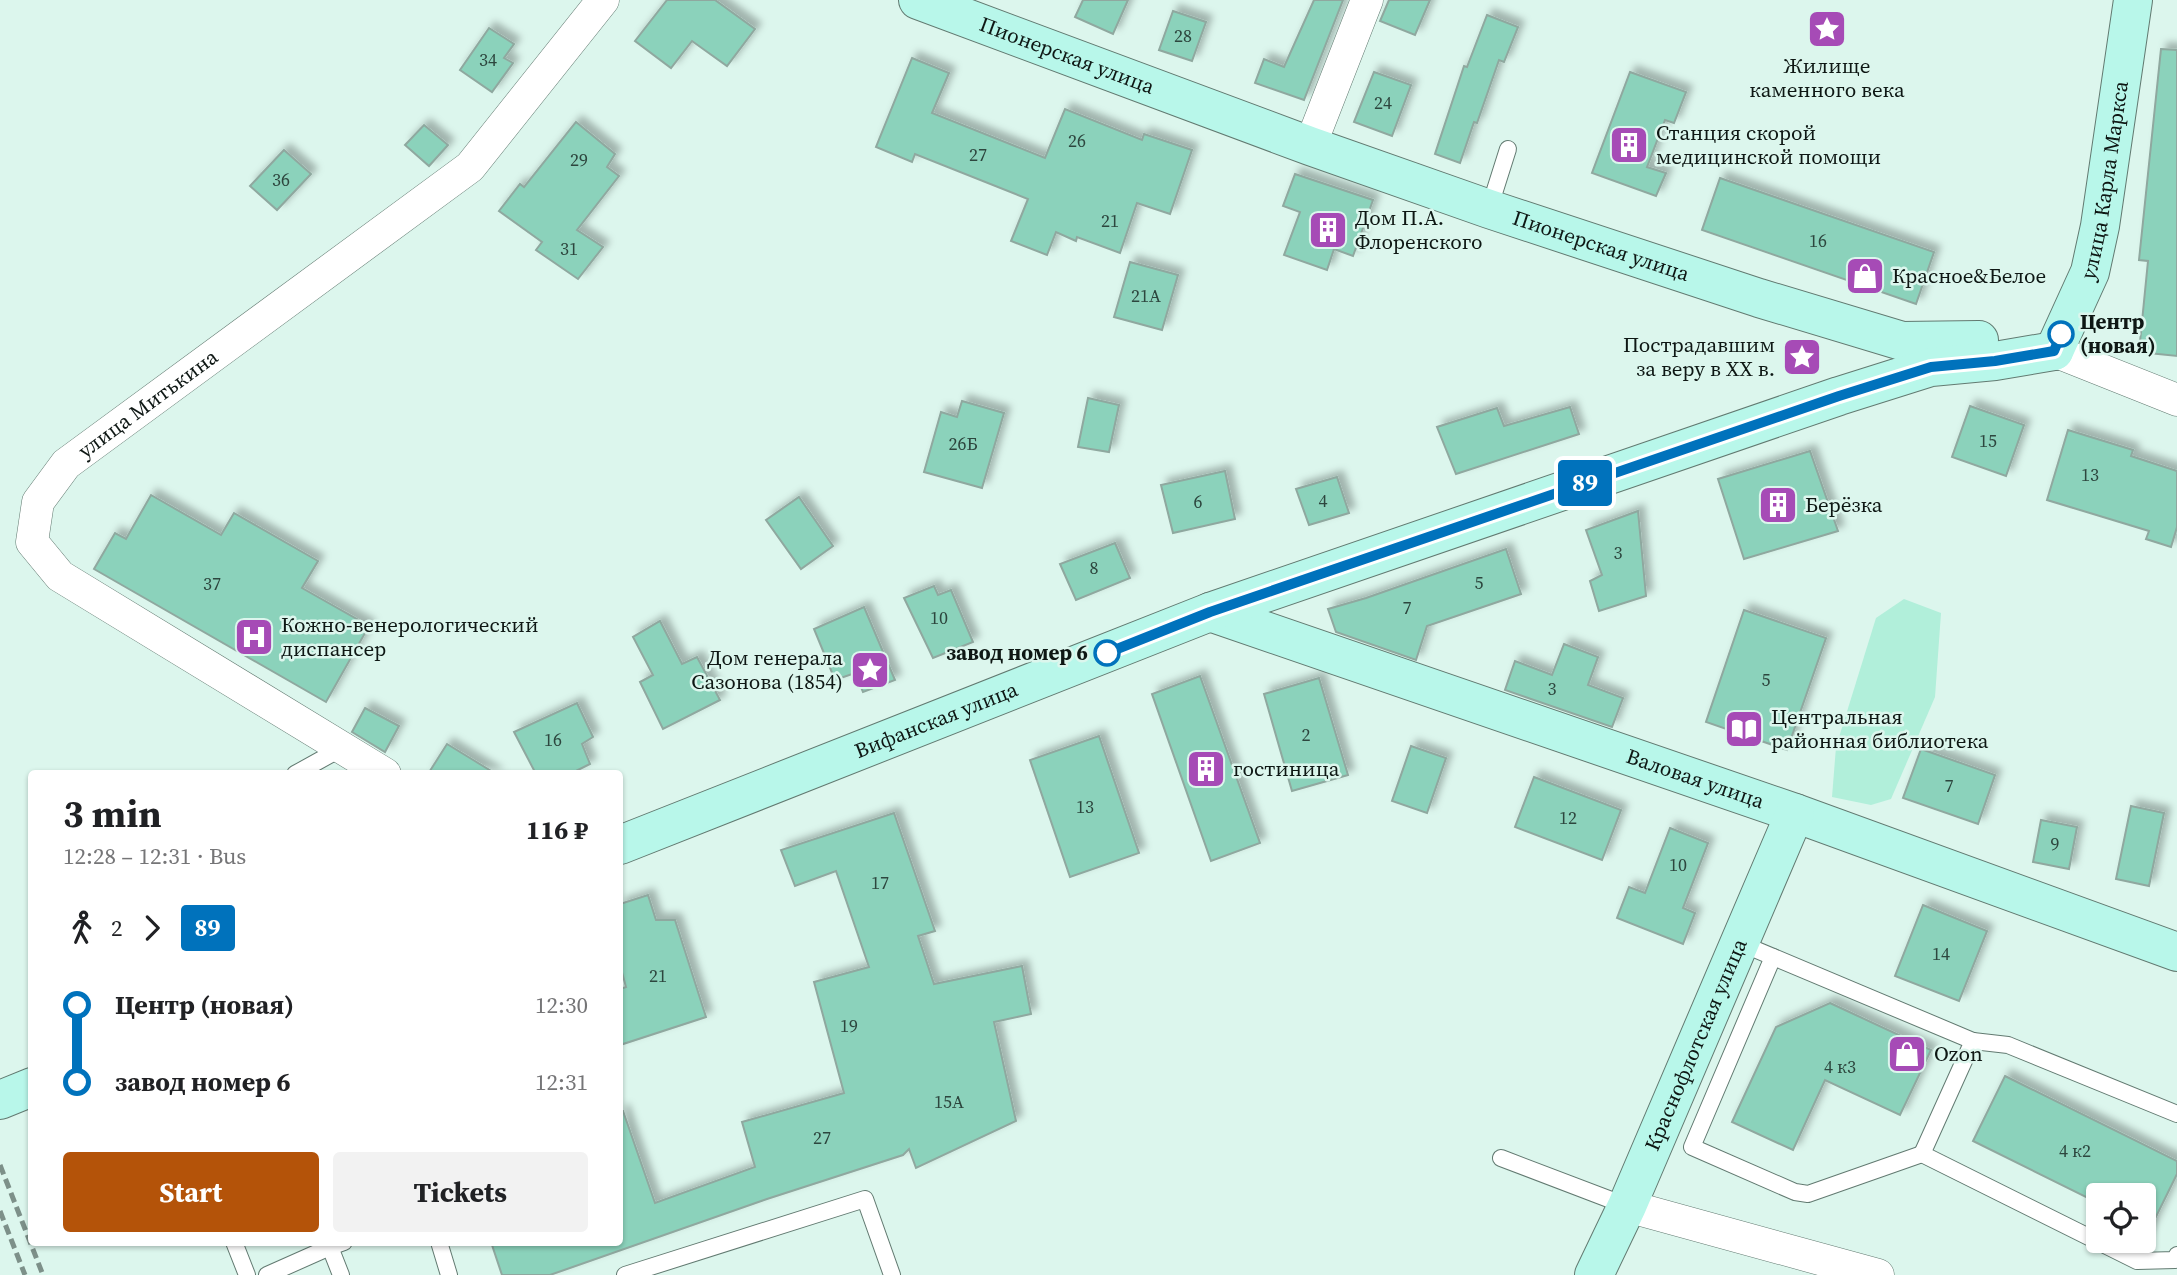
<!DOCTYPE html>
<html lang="en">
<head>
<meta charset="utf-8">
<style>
  body { margin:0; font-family:"Source Serif 4",serif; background:#f2f2f2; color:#202124; height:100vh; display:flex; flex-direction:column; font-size:26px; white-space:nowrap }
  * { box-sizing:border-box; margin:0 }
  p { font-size:23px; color:#757577 }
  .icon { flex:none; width:38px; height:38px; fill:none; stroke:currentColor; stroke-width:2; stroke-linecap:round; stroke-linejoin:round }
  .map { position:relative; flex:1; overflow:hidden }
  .sheet { position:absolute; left:28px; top:770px; width:595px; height:476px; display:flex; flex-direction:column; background:#fff; border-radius:7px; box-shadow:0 2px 5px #0004 }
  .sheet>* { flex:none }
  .badge { padding:0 14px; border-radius:5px; font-size:24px; line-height:46px }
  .tools { position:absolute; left:2086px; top:1183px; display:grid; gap:14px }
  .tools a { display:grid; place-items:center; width:70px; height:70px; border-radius:7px; background:#fff; box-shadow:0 2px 5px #0004; font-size:35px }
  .map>.badge { position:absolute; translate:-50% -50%; box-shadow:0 0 0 4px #fff }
  .legs { display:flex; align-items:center; gap:10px; height:77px; padding:0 35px; font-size:23px }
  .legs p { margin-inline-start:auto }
  .headline { display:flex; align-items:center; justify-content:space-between; height:119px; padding:0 35px }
  h1 { font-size:38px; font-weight:700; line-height:52px }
  .action { display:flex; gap:14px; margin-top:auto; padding:14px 35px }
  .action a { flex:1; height:80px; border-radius:7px; background:#b45309; color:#fff; font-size:28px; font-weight:700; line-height:80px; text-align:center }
  .action a+a { background:#f2f2f2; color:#202124 }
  ul { padding:0 35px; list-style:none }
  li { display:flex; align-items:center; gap:24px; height:77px; font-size:26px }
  li i { display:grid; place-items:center; width:10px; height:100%; margin:0 9px; background:currentColor }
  li i::after { content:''; width:18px; height:18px; margin:-9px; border:5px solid; border-radius:50%; background:#fff }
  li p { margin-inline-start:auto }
  li:first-child i { background:linear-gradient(#0000 50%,currentColor 0) }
  li:last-child i { background:linear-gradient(currentColor 50%,#0000 0) }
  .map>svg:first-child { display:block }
</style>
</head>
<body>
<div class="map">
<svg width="2177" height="1275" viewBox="0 0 2177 1275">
  <defs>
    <filter id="shadow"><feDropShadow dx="6" dy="-6" stdDeviation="3.5" flood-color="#0004"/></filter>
  </defs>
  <rect width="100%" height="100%" fill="#dcf6ed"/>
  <path fill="#b1efda" d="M 1904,599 L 1941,613 L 1935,697 L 1891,799 L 1871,805 L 1832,797 L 1836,747 L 1876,618 Z"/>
  <g fill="#8bd2bb" stroke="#8fa89f" stroke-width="2" filter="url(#shadow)">
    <path d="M 667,0 L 715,0 L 755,29 L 727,66 L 692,41 L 671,68 L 635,41 Z"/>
    <path d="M 1083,0 L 1128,0 L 1113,34 L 1075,17 Z"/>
    <path d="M 1314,0 L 1343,0 L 1304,100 L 1255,83 L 1264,59 L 1284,67 Z"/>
    <path d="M 1389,0 L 1430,0 L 1415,35 L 1380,21 Z"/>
    <path d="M 1173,11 L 1206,22 L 1192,61 L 1159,50 Z"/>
    <path d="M 1487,15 L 1518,27 L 1504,62 L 1499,60 L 1477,123 L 1474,122 L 1460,163 L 1435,154 L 1464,66 L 1467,67 Z"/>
    <path d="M 489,28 L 514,44 L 504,58 L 513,63 L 492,92 L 460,70 Z"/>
    <path d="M 2161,49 L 2177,50 L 2177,356 L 2139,352 L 2148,261 L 2139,260 Z"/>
    <path d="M 912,58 L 949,73 L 932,113 L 1045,158 L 1065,109 L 1142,140 L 1144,134 L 1192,150 L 1170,214 L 1137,203 L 1120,253 L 1077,237 L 1076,241 L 1056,232 L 1047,255 L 1011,241 L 1028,199 L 915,154 L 912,162 L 876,147 Z"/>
    <path d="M 1374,72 L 1411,85 L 1392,136 L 1354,122 Z"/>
    <path d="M 1630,72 L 1686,92 L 1674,123 L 1665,120 L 1647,167 L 1666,173 L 1656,196 L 1592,173 Z"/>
    <path d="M 576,122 L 615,154 L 607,167 L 619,176 L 577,230 L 603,247 L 578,279 L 536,250 L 542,242 L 499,211 L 520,184 L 524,187 Z"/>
    <path d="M 424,125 L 448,145 L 429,166 L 405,145 Z"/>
    <path d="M 284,150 L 311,174 L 277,210 L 250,186 Z"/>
    <path d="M 1295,174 L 1373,200 L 1353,256 L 1334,249 L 1327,270 L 1284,255 L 1300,212 L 1283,206 Z"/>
    <path d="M 1720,178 L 1934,252 L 1916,304 L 1702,230 Z"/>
    <path d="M 1130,262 L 1178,275 L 1162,330 L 1114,317 Z"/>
    <path d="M 1088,398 L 1119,405 L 1109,452 L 1078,447 Z"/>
    <path d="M 962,401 L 1004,413 L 982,488 L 924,472 L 941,412 L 957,417 Z"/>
    <path d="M 1970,406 L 2024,425 L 2006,476 L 1952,457 Z"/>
    <path d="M 1570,407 L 1579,434 L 1456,474 L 1437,427 L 1497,408 L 1504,426 Z"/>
    <path d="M 2068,430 L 2133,450 L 2131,456 L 2177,471 L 2177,527 L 2171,547 L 2146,539 L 2149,531 L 2047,500 Z"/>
    <path d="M 1810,451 L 1838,531 L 1744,559 L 1718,479 Z"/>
    <path d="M 1225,471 L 1235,519 L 1173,533 L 1161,485 Z"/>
    <path d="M 1337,477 L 1349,513 L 1309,525 L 1296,489 Z"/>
    <path d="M 151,495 L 221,535 L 234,513 L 318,561 L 302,588 L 369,626 L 326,702 L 94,569 L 115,533 L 126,539 Z"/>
    <path d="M 799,497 L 833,546 L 801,569 L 766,520 Z"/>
    <path d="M 1638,511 L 1646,596 L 1599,611 L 1590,581 L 1602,575 L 1586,530 Z"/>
    <path d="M 1115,543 L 1130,578 L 1076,600 L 1060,564 Z"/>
    <path d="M 1506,549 L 1521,594 L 1427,626 L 1416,660 L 1336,632 L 1328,609 L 1366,598 Z"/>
    <path d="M 934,586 L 938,595 L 951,590 L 973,642 L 933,658 L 904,598 Z"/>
    <path d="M 864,607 L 895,680 L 863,692 L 855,673 L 835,680 L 814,629 Z"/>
    <path d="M 1744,610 L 1826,638 L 1787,750 L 1706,722 Z"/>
    <path d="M 660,621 L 682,664 L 697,657 L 720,700 L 663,729 L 640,682 L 653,675 L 633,637 Z"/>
    <path d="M 1564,644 L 1598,657 L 1588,685 L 1623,698 L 1612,727 L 1505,690 L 1515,661 L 1552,675 Z"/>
    <path d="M 1200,676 L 1260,843 L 1211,861 L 1152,694 Z"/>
    <path d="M 1319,678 L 1348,775 L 1292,791 L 1264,694 Z"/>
    <path d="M 577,703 L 593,737 L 582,744 L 590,764 L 570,774 L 536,774 L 514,732 Z"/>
    <path d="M 365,708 L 399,726 L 385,752 L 352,732 Z"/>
    <path d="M 1099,736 L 1139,853 L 1070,877 L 1030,760 Z"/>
    <path d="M 447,744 L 496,774 L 428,774 Z"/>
    <path d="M 1411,746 L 1446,758 L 1427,813 L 1392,801 Z"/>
    <path d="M 1921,749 L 1995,775 L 1978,824 L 1903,798 Z"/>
    <path d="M 1534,777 L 1621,810 L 1602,860 L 1515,827 Z"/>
    <path d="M 2131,806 L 2164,813 L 2149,886 L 2116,879 Z"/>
    <path d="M 894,813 L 935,931 L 918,936 L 934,984 L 1022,966 L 1031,1014 L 994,1022 L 1016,1121 L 916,1168 L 909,1149 L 903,1155 L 767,1199 L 550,1275 L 502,1275 L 491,1242 L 620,1242 L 620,1111 L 623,1111 L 655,1203 L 755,1167 L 742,1122 L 844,1093 L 814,982 L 869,967 L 836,871 L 795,886 L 781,850 Z"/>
    <path d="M 2041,820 L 2077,827 L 2069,869 L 2033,862 Z"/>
    <path d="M 1670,828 L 1708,843 L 1683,908 L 1695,913 L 1683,944 L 1617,918 L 1629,887 L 1645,893 Z"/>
    <path d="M 648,895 L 656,920 L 675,920 L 706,1017 L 620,1045 L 620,989 L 626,987 L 620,965 L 620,904 Z"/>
    <path d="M 1923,905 L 1987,931 L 1959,1001 L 1895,976 Z"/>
    <path d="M 1830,1003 L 1931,1050 L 1900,1115 L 1825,1080 L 1793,1150 L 1732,1122 L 1776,1027 Z"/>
    <path d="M 2005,1076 L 2177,1161 L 2177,1174 L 2144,1241 L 2144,1195 L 2098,1195 L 2098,1203 L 1973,1141 Z"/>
  </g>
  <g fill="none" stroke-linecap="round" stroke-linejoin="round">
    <g stroke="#627a71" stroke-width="18">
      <g id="lane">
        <path d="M 1489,209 L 1508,149"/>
        <path d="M 295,774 L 342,748"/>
        <path d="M 1740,943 L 1973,1041 L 1922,1154 L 2137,1261 L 2175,1260 L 2177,1255"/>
        <path d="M 1773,957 L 1692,1147 L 1795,1192 L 1808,1194 L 1922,1154"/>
        <path d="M 1973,1041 L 2008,1045 L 2177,1114"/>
        <path d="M 1501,1158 L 1627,1206"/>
        <path d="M 234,1242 L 247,1275"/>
        <path d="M 439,1242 L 449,1275"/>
        <path d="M 267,1275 L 330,1247"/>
        <path d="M 341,1275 L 330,1247 L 344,1242"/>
        <path d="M 625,1275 L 865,1199 L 892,1275"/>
      </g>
    </g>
    <g stroke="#627a71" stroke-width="33">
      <g id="street">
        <path d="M 1310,146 L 1367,0"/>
        <path d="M 2054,351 L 2177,400"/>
        <path id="s1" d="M 385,774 L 60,576 L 32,542 L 38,502 L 66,464 L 470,167 L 603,0"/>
        <path d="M 1627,1206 L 1878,1275"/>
      </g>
    </g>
    <g stroke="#627a71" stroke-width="40">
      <g id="secondary">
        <path id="s2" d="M 918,0 L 1310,146 L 1489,209 L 1759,298 L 1902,341 L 1979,340"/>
        <path id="s3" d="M 2054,351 L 2090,272 L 2100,226 L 2133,0"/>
        <path id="s4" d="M 1210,612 L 1795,813 L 2177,952"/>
        <path id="s5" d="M 620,845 L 1210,612 L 1839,396 L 1931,367 L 1995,361 L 2054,351"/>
        <path d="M 0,1100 L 32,1087"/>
        <path id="s6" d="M 1594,1275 L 1627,1206 L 1795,813"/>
      </g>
    </g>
    <use href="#lane" stroke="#fff" stroke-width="16"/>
    <use href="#street" stroke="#fff" stroke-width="32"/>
    <use href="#secondary" stroke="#b8f7ea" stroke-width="38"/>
    <g stroke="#7d9089" stroke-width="5" stroke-dasharray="10 5" stroke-linecap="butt">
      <path d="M 0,1165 L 43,1275"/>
      <path d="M 0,1211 L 25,1275"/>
    </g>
  </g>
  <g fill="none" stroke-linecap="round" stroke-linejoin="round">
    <g stroke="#fff" stroke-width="16">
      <path id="line-1" d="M 1107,653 L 1210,612 L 1839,396 L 1931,367 L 1995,361 L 2054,351 L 2061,334"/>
    </g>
    <use href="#line-1" stroke="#0072bc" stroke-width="10"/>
  </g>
  <defs>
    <g id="sight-square" transform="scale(2.0125)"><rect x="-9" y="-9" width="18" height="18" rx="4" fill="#a64bb6" stroke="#dcf6ed"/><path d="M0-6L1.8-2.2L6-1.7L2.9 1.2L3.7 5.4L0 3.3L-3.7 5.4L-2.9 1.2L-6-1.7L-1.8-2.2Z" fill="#fff"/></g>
    <g id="building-square" transform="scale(2.0125)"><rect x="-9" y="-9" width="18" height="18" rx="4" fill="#a64bb6" stroke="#dcf6ed"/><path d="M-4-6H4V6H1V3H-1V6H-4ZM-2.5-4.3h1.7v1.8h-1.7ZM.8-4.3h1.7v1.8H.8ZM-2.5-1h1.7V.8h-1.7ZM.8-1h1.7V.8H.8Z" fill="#fff"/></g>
    <g id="shop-square" transform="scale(2.0125)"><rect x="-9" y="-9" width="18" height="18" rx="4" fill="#a64bb6" stroke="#dcf6ed"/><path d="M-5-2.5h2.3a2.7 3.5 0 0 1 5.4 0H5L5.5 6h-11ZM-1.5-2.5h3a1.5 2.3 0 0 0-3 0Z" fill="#fff"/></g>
    <g id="hospital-square" transform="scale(2.0125)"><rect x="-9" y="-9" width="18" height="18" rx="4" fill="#a64bb6" stroke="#dcf6ed"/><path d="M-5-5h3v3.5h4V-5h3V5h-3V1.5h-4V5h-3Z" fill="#fff"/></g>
    <g id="library-square" transform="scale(2.0125)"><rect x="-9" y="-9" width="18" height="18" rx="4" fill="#a64bb6" stroke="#dcf6ed"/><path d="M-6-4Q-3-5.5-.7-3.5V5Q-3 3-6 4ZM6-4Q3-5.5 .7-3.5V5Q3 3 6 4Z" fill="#fff"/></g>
  </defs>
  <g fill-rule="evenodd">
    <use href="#sight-square" x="1827" y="29"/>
    <use href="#building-square" x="1629" y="145"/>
    <use href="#building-square" x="1328" y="230"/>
    <use href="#shop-square" x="1865" y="276"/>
    <use href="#sight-square" x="1802" y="357"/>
    <use href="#building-square" x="1778" y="505"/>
    <use href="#hospital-square" x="254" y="637"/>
    <use href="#sight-square" x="870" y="670"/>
    <use href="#library-square" x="1744" y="729"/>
    <use href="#building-square" x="1206" y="769"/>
    <use href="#shop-square" x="1907" y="1054"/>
  </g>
  <g fill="#fff" stroke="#0072bc" stroke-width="3.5">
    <circle cx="2061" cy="334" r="12"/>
    <circle cx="1107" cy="653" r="12"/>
  </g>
  <g text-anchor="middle" stroke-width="5" stroke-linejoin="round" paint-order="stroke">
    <g font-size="18" fill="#2d463e">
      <text x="1183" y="42">28</text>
      <text x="488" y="66">34</text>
      <text x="1383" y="109">24</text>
      <text x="1077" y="147">26</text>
      <text x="978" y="161">27</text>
      <text x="579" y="166">29</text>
      <text x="281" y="186">36</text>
      <text x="1110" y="227">21</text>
      <text x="1818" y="247">16</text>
      <text x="569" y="255">31</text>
      <text x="1146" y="302">21А</text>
      <text x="1988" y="447">15</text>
      <text x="963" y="450">26Б</text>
      <text x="2090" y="481">13</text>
      <text x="1323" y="507">4</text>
      <text x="1198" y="508">6</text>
      <text x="1618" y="559">3</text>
      <text x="1094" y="574">8</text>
      <text x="1479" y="589">5</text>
      <text x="212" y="590">37</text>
      <text x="1407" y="614">7</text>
      <text x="939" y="624">10</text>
      <text x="1766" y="686">5</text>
      <text x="1552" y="695">3</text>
      <text x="1306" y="741">2</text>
      <text x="553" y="746">16</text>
      <text x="1949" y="792">7</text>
      <text x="1085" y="813">13</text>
      <text x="1568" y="824">12</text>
      <text x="2055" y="850">9</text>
      <text x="1678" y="871">10</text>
      <text x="880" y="889">17</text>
      <text x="1941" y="960">14</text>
      <text x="658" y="982">21</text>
      <text x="849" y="1032">19</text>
      <text x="1840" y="1073">4 к3</text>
      <text x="949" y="1108">15А</text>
      <text x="822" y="1144">27</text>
      <text x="2075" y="1157">4 к2</text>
    </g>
    <g font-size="21" fill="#0e1714" stroke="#dcf6ed">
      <text dy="7" stroke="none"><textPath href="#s2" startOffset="159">Пионерская улица</textPath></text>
      <text dy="7" stroke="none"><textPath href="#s3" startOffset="180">улица Карла Маркса</textPath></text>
      <text dy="7" stroke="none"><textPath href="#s2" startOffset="726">Пионерская улица</textPath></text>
      <text dy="7" stroke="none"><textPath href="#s1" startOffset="614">улица Митькина</textPath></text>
      <text dy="7" stroke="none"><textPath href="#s5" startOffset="340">Вифанская улица</textPath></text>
      <text dy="7" stroke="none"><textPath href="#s4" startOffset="513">Валовая улица</textPath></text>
      <text dy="7" stroke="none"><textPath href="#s6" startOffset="252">Краснофлотская улица</textPath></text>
    </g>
    <g font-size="21" fill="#0e1714" stroke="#dcf6ed" text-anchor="start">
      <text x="1827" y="73" text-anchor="middle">Жилище<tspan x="1827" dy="24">каменного века</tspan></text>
      <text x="1656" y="140">Станция скорой<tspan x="1656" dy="24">медицинской помощи</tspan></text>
      <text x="1355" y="225">Дом П.А.<tspan x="1355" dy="24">Флоренского</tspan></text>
      <text x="1892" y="283">Красное&amp;Белое</text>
      <text x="1775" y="352" text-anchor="end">Пострадавшим<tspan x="1775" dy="24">за веру в XX в.</tspan></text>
      <text x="1805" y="512">Берёзка</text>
      <text x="281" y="632">Кожно-венерологический<tspan x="281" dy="24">диспансер</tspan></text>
      <text x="843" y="665" text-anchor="end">Дом генерала<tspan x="843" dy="24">Сазонова (1854)</tspan></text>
      <text x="1771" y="724">Центральная<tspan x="1771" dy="24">районная библиотека</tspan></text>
      <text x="1233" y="776">гостиница</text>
      <text x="1934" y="1061">Ozon</text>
    </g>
    <g font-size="21" font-weight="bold" fill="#0e1714" stroke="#dcf6ed" text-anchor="start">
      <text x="2080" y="329">Центр<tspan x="2080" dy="24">(новая)</tspan></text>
      <text x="1088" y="660" text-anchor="end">завод номер 6</text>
    </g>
  </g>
</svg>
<div class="tools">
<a><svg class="icon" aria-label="locate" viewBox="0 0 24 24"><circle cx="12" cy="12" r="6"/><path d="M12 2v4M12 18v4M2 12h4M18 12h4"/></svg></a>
</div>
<b class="badge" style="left:1585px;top:483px;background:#0072bc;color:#fff">89</b>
<section class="sheet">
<div class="headline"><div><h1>3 min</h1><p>12:28 – 12:31 · Bus</p></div><b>116 ₽</b></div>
<div class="legs"><svg class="icon" aria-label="walk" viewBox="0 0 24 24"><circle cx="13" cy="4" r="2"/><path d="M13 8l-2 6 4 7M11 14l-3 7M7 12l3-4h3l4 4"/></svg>2<svg class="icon" aria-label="forward" viewBox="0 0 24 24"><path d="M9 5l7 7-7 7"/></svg><b class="badge" style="background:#0072bc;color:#fff">89</b></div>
<ul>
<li><i style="color:#0072bc"></i><b>Центр (новая)</b><p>12:30</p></li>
<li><i style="color:#0072bc"></i><b>завод номер 6</b><p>12:31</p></li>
</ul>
<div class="action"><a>Start</a><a>Tickets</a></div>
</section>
</div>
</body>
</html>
